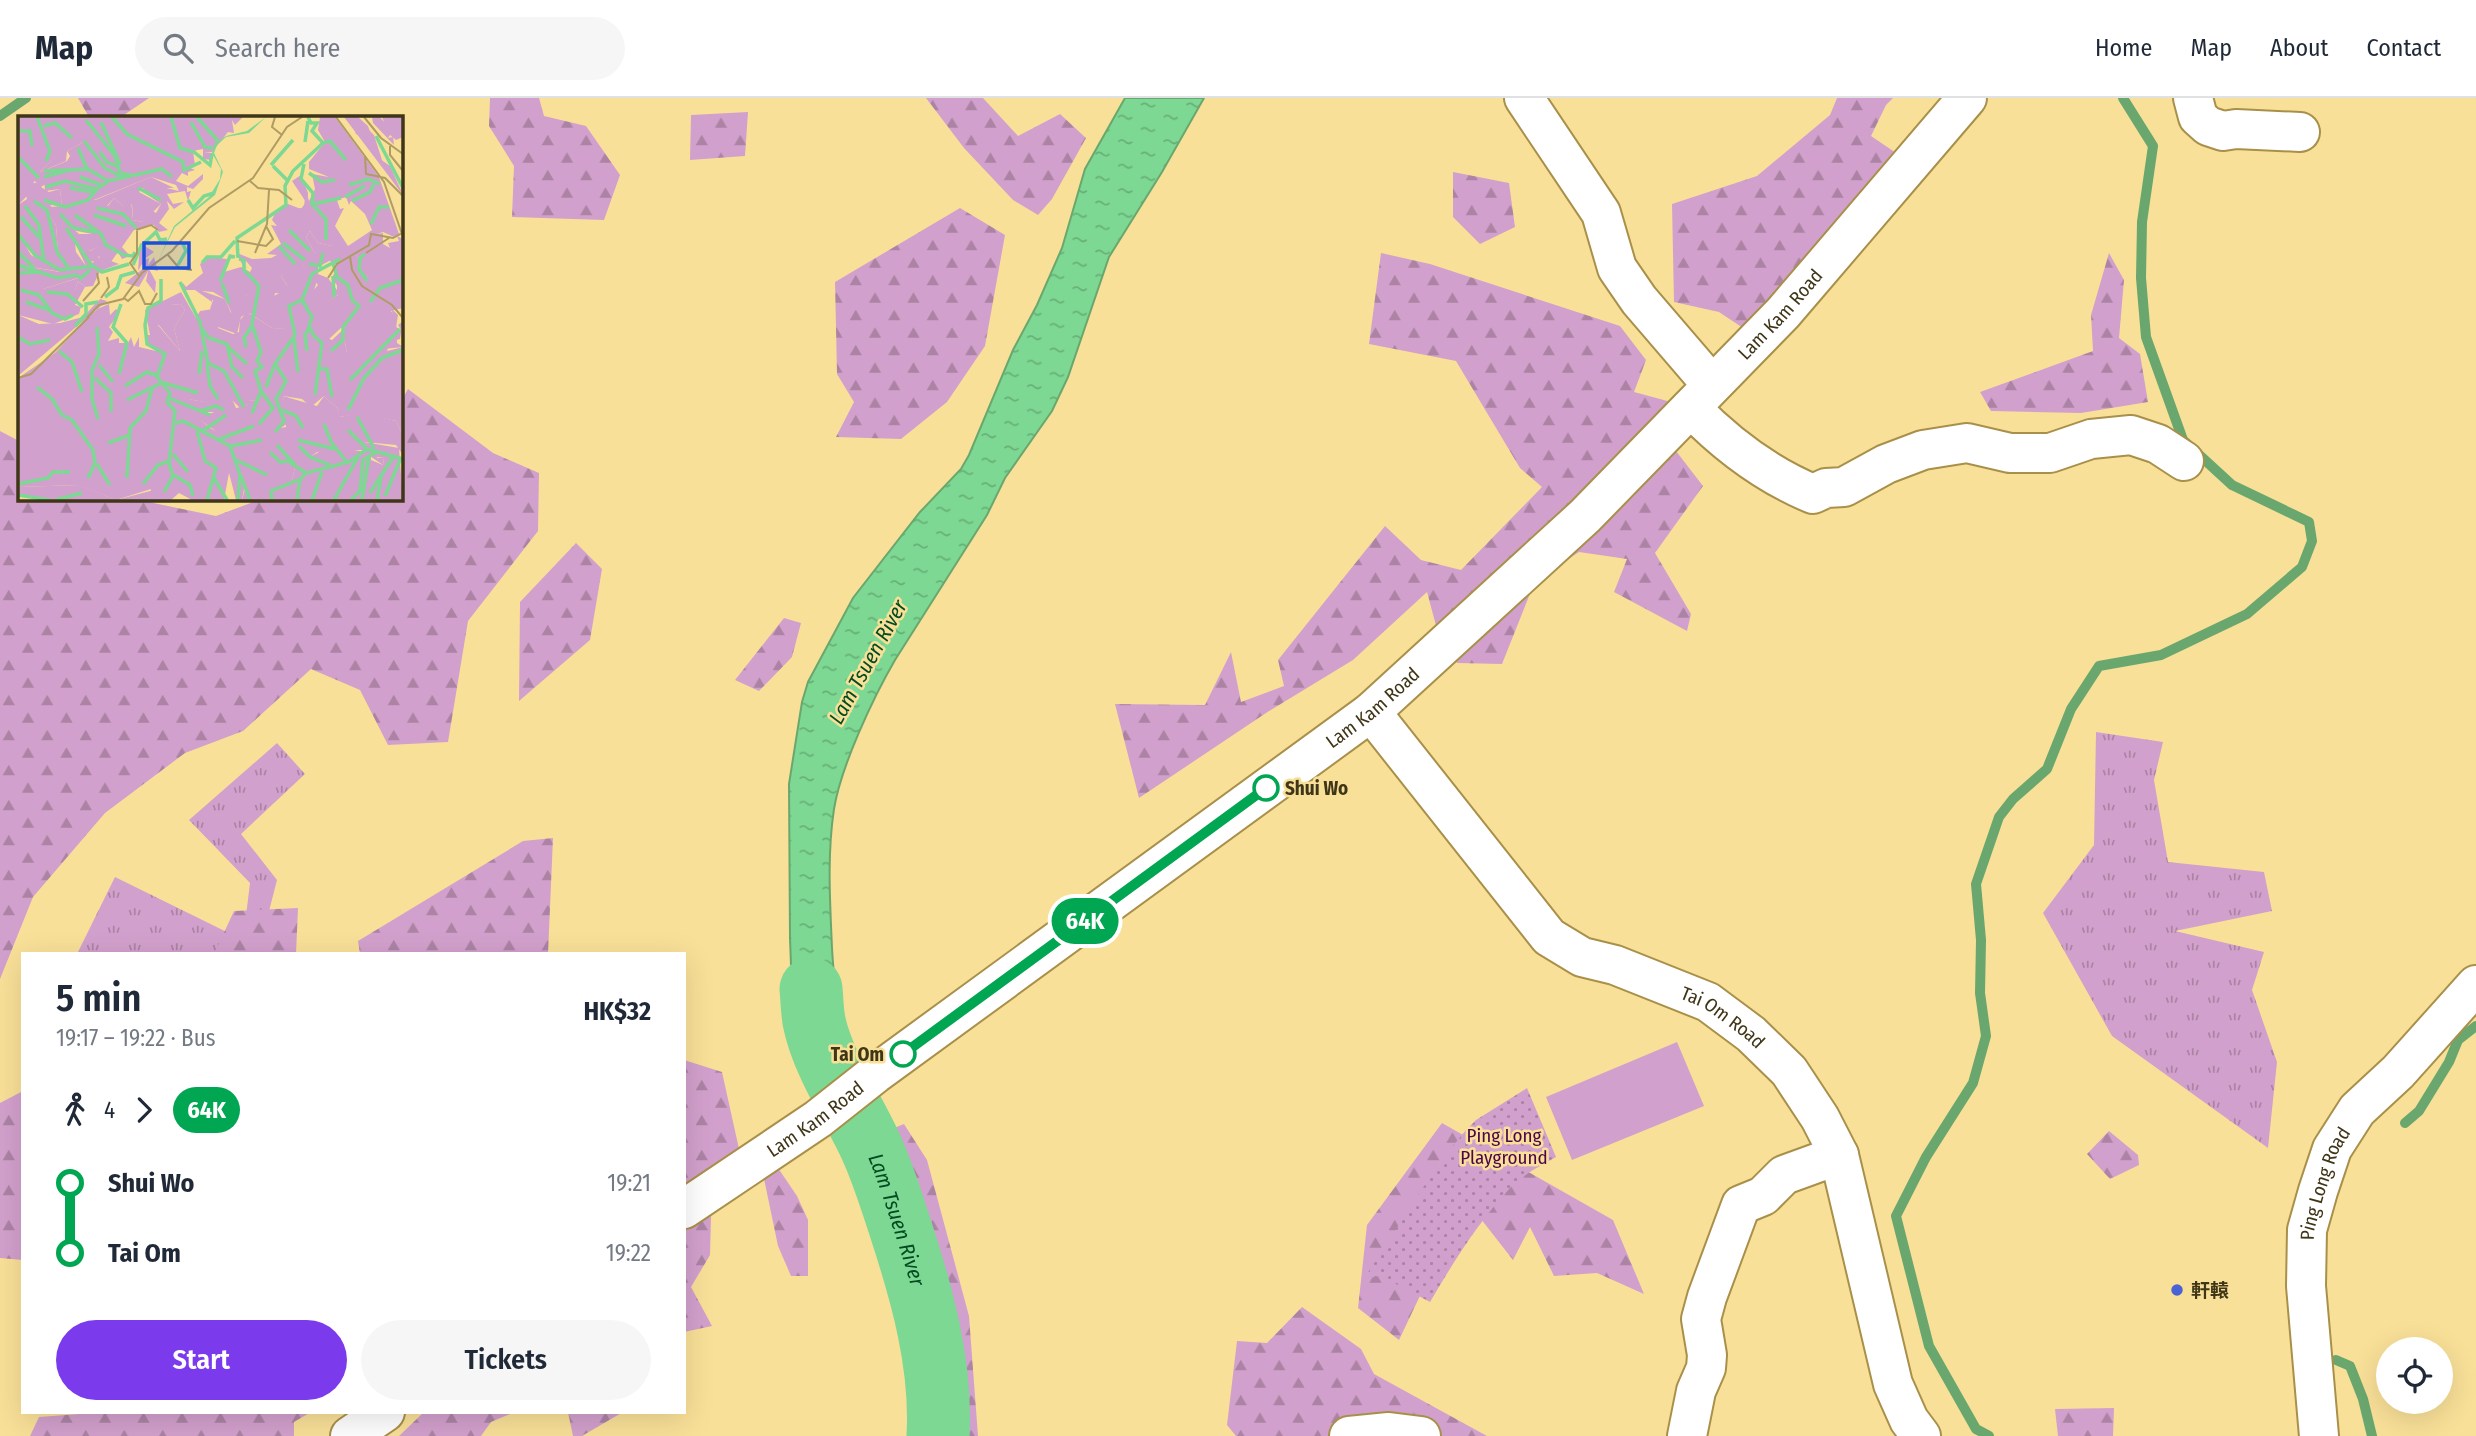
<!DOCTYPE html>
<html lang="en">
<head>
<meta charset="utf-8">
<style>
  body { margin:0; font-family:"Fira Sans Condensed","Noto Sans TC",sans-serif; background:#f6f6f7; color:#1f2937; height:100vh; display:flex; flex-direction:column; font-size:26px; white-space:nowrap }
  * { box-sizing:border-box; margin:0 }
  p { font-size:23px; color:#747a83 }
  .icon { flex:none; width:38px; height:38px; fill:none; stroke:currentColor; stroke-width:2; stroke-linecap:round; stroke-linejoin:round }
  .map { position:relative; flex:1; overflow:hidden }
  .panel { position:absolute; left:21px; top:854px; width:665px; height:462px; display:flex; flex-direction:column; background:#fff; border-radius:0px; box-shadow:0 7px 28px #0002 }
  .panel>* { flex:none }
  .badge { padding:0 14px; border-radius:23px; font-size:24px; line-height:46px }
  .controls { position:absolute; left:2376px; top:1239px; display:grid; gap:14px }
  .controls a { display:grid; place-items:center; width:77px; height:77px; border-radius:50%; background:#fff; box-shadow:0 7px 28px #0002; font-size:35px }
  .map>.badge { position:absolute; translate:-50% -50%; box-shadow:0 0 0 4px #fff }
  .legs { display:flex; align-items:center; gap:10px; height:77px; padding:0 35px; font-size:23px }
  .legs p { margin-inline-start:auto }
  .headline { display:flex; align-items:center; justify-content:space-between; height:119px; padding:0 35px }
  h1 { font-size:38px; font-weight:600; line-height:52px }
  .primary-button { display:flex; gap:14px; margin-top:auto; padding:14px 35px }
  .primary-button a { flex:1; height:80px; border-radius:42px; background:#7c3aed; color:#fff; font-size:28px; font-weight:600; line-height:80px; text-align:center }
  .primary-button a+a { background:#f6f6f7; color:#1f2937 }
  ul { padding:0 35px; list-style:none }
  li { display:flex; align-items:center; gap:24px; height:70px; font-size:26px }
  li i { display:grid; place-items:center; width:10px; height:100%; margin:0 9px; background:currentColor }
  li i::after { content:''; width:18px; height:18px; margin:-9px; border:5px solid; border-radius:50%; background:#fff }
  li p { margin-inline-start:auto }
  li:first-child i { background:linear-gradient(#0000 50%,currentColor 0) }
  li:last-child i { background:linear-gradient(currentColor 50%,#0000 0) }
  header { display:flex; align-items:center; gap:42px; box-sizing:border-box; height:98px; padding:0 35px; background:#fff; border-bottom:2px solid #e0e1e3 }
  header strong { font-size:33px }
  nav { display:flex; gap:38px; margin-inline-start:auto; font-size:24px }
  .search { width:490px; height:63px; background:#f6f6f7; display:flex; align-items:center; gap:18px; box-sizing:border-box; padding:0 24px; border-radius:38px; color:#747a83; font-size:26px }
  .map>svg:first-child { display:block }
</style>
</head>
<body>
<header>
<strong>Map</strong>
<div class="search"><svg class="icon" aria-label="search" viewBox="0 0 24 24"><circle cx="10" cy="10" r="6"/><path d="M15 15l6 6"/></svg>Search here</div>
<nav><a>Home</a><a>Map</a><a>About</a><a>Contact</a></nav>
</header>
<div class="map">
<svg width="2476" height="1338" viewBox="0 0 2476 1338">
  <defs>
    <pattern id="grass-tufts" width="24" height="20" patternUnits="userSpaceOnUse" patternTransform="scale(1.75)"><rect width="24" height="20" fill="#d2a0cc"/><path d="M3 7l-1-3M5 7V3M7 7l1-3M15 17l-1-3M17 17v-4M19 17l1-3" fill="none" stroke="#ac83a5"/></pattern>
    <pattern id="forest-firs" width="22" height="20" patternUnits="userSpaceOnUse" patternTransform="scale(1.75)"><rect width="22" height="20" fill="#d2a0cc"/><path d="M5 1l3.5 6h-7zM16 11l3.5 6h-7z" fill="#ac83a5"/></pattern>
    <pattern id="park-dots" width="8" height="8" patternUnits="userSpaceOnUse" patternTransform="scale(1.75)"><rect width="8" height="8" fill="#d2a0cc"/><path d="M2 2h.1M6 6h.1" fill="none" stroke="#ac83a5" stroke-width="1.8" stroke-linecap="round"/></pattern>
    <pattern id="water-ripples" width="26" height="14" patternUnits="userSpaceOnUse" patternTransform="scale(1.75)"><rect width="26" height="14" fill="#7dd893"/><path d="M2 4q2-2 4 0t4 0M15 11q2-2 4 0t4 0" fill="none" stroke="#68b077"/></pattern>
  </defs>
  <rect width="100%" height="100%" fill="#f9e098"/>
  <g fill="url(#grass-tufts)">
    <path d="M 2096,634 L 2163,644 L 2154,682 L 2168,764 L 2264,774 L 2272,813 L 2175,833 L 2264,854 L 2252,892 L 2277,964 L 2268,1050 L 2112,938 L 2043,815 L 2094,747 Z"/>
    <path d="M 277,645 L 305,676 L 241,736 L 277,782 L 258,856 L 77,856 L 115,779 L 243,842 L 250,785 L 189,722 Z"/>
  </g>
  <g fill="url(#forest-firs)">
    <path d="M 78,0 L 149,0 L 121,19 L 89,19 Z"/>
    <path d="M 490,0 L 539,0 L 544,18 L 586,28 L 620,77 L 604,122 L 512,119 L 514,68 L 489,28 Z"/>
    <path d="M 926,0 L 983,0 L 1018,38 L 1060,16 L 1086,40 L 1052,101 L 1038,117 L 1013,102 L 964,50 Z"/>
    <path d="M 1837,0 L 1893,0 L 1886,7 L 1871,38 L 1902,59 L 1928,71 L 1913,94 L 1867,104 L 1857,159 L 1749,234 L 1719,214 L 1674,204 L 1672,106 L 1757,78 L 1830,17 Z"/>
    <path d="M 748,14 L 745,58 L 690,62 L 691,17 Z"/>
    <path d="M 1453,74 L 1509,85 L 1515,129 L 1480,146 L 1453,119 Z"/>
    <path d="M 960,110 L 1005,137 L 985,248 L 947,304 L 901,341 L 836,339 L 854,304 L 837,276 L 835,184 Z"/>
    <path d="M 1381,155 L 1430,166 L 1620,228 L 1646,262 L 1634,294 L 1675,305 L 1676,353 L 1703,388 L 1655,455 L 1691,516 L 1687,533 L 1614,494 L 1627,461 L 1579,454 L 1535,483 L 1502,566 L 1457,565 L 1438,535 L 1427,494 L 1353,562 L 1269,613 L 1139,700 L 1115,606 L 1205,607 L 1231,554 L 1241,604 L 1284,588 L 1278,562 L 1385,428 L 1421,462 L 1461,472 L 1542,389 L 1520,370 L 1456,263 L 1369,246 Z"/>
    <path d="M 2109,155 L 2124,182 L 2119,240 L 2140,256 L 2148,304 L 2081,315 L 1991,313 L 1980,294 L 2093,253 L 2091,217 Z"/>
    <path d="M 408,291 L 493,355 L 539,375 L 538,433 L 468,523 L 448,644 L 388,647 L 360,592 L 311,571 L 243,633 L 185,655 L 105,715 L 33,799 L 0,881 L 0,333 L 19,343 L 19,401 L 134,401 L 216,418 L 261,401 L 401,401 L 401,303 Z"/>
    <path d="M 576,445 L 602,471 L 590,542 L 519,603 L 520,504 Z"/>
    <path d="M 784,520 L 801,525 L 792,559 L 759,593 L 735,582 Z"/>
    <path d="M 553,740 L 548,856 L 360,856 L 358,843 L 523,743 Z"/>
    <path d="M 298,810 L 296,856 L 214,856 L 234,813 Z"/>
    <path d="M 684,962 L 722,974 L 741,1060 L 711,1118 L 710,1157 L 691,1189 L 712,1228 L 684,1234 Z"/>
    <path d="M 23,993 L 23,1162 L 0,1160 L 0,1005 Z"/>
    <path d="M 1442,1025 L 1613,1122 L 1644,1196 L 1597,1175 L 1554,1178 L 1530,1129 L 1513,1162 L 1470,1107 L 1446,1143 L 1399,1242 L 1358,1210 L 1367,1127 Z"/>
    <path d="M 904,1026 L 927,1062 L 969,1218 L 978,1338 L 961,1338 L 963,1311 L 952,1283 L 919,1153 L 884,1034 Z"/>
    <path d="M 2109,1033 L 2138,1057 L 2139,1067 L 2110,1081 L 2087,1056 Z"/>
    <path d="M 776,1067 L 797,1098 L 808,1122 L 808,1178 L 791,1178 L 778,1148 L 763,1076 Z"/>
    <path d="M 1302,1209 L 1361,1251 L 1374,1276 L 1487,1338 L 1236,1338 L 1227,1327 L 1237,1243 L 1267,1245 Z"/>
    <path d="M 2114,1310 L 2113,1338 L 2058,1338 L 2055,1311 Z"/>
    <path d="M 106,1314 L 311,1314 L 294,1324 L 294,1338 L 30,1338 L 39,1319 Z"/>
    <path d="M 424,1314 L 515,1314 L 491,1324 L 481,1338 L 399,1338 Z"/>
    <path d="M 568,1314 L 623,1314 L 582,1338 L 573,1338 Z"/>
  </g>
  <path fill="url(#park-dots)" d="M 1527,990 L 1556,1059 C 1541,1068 1523,1076 1511,1089 C 1479,1123 1454,1163 1430,1204 L 1379,1177 L 1375,1180 L 1367,1176 L 1441,1062 L 1467,1031 L 1476,1022 Z"/>
  <path fill="#d2a0cc" d="M 1677,944 L 1704,1008 L 1572,1062 L 1546,999 Z"/>
  <path fill="url(#water-ripples)" stroke="#6aa76e" stroke-width="2" d="M 1125,0 L 1204,0 L 1162,74 L 1109,159 L 1068,279 L 1052,313 L 1005,380 L 987,417 L 895,562 C 873,600 841,668 834,711 C 827,757 830,803 832,850 C 834,890 842,932 833,972 L 824,977 L 813,977 L 798,954 L 792,895 L 790,840 L 789,686 L 802,604 L 808,584 L 853,500 L 920,414 L 961,371 L 969,357 L 1013,252 L 1037,207 L 1062,150 L 1085,71 Z"/>
  <g fill="none" stroke-linecap="round" stroke-linejoin="round">
    <g stroke="#6aa76e" stroke-width="10">
      <path d="M 0,18 L 26,0"/>
      <path d="M 2405,1025 L 2419,1013 L 2449,964 L 2458,942 L 2476,928"/>
      <path d="M 2336,1262 L 2350,1268 L 2363,1301 L 2372,1338"/>
      <path d="M 1989,1338 L 1976,1331 L 1929,1248 L 1896,1118 L 1926,1059 L 1973,985 L 1986,938 L 1980,895 L 1981,842 L 1976,786 L 1999,719 L 2013,701 L 2047,671 L 2071,611 L 2099,568 L 2161,557 L 2247,516 L 2302,469 L 2312,443 L 2309,424 L 2232,387 L 2183,342 L 2146,239 L 2141,180 L 2142,124 L 2153,48 L 2123,0"/>
    </g>
    <path stroke="#7dd893" stroke-width="63" id="s1" d="M 811,891 C 812,901 812,912 814,923 C 822,964 853,1010 871,1049 C 883,1075 891,1102 900,1129 C 922,1196 942,1267 938,1338"/>
    <g stroke="#a9904a" stroke-width="42">
      <g id="street">
        <path d="M 1524,0 L 1601,115 L 1617,170 L 1639,202 L 1712,287"/>
        <path d="M 2193,0 L 2198,19 L 2208,28 L 2223,33 L 2236,31 L 2300,34"/>
        <path d="M 1691,310 C 1725,345 1767,377 1813,396 L 1826,390 L 1844,389 L 1886,366 L 1923,352 L 1967,345 L 2010,355 L 2050,355 L 2091,341 L 2131,337 L 2158,346 L 2184,363"/>
        <path id="s2" d="M 1371,614 L 1549,839 L 1582,859 L 1615,867 L 1708,904 L 1751,936 L 1789,973 L 1820,1020 L 1839,1057 L 1893,1286 L 1909,1322 L 1921,1338"/>
        <path d="M 1349,1338 L 1389,1334 L 1421,1338"/>
        <path d="M 1687,1338 L 1696,1293 L 1706,1270 L 1707,1257 L 1701,1221 L 1707,1199 L 1741,1107 L 1763,1098 L 1784,1077 L 1839,1057"/>
        <path id="s3" d="M 2319,1338 L 2306,1188 L 2307,1132 L 2318,1093 L 2332,1051 L 2357,1012 L 2398,974 L 2476,887"/>
      </g>
    </g>
    <g stroke="#a9904a" stroke-width="42">
      <g id="secondary">
        <path id="s4" d="M 684,1111 L 818,1021 L 875,976 L 1371,614 L 1585,418 L 1783,215 L 1967,0"/>
        <path d="M 350,1338 L 385,1314"/>
      </g>
    </g>
    <use href="#street" stroke="#fff" stroke-width="38"/>
    <use href="#secondary" stroke="#fff" stroke-width="38"/>
  </g>
  <g fill="none" stroke-linecap="round" stroke-linejoin="round">
    <g stroke="#fff" stroke-width="16">
      <path id="line-1" d="M 903,956 L 1266,690"/>
    </g>
    <use href="#line-1" stroke="#00a651" stroke-width="10"/>
  </g>
  <g fill="#fff" stroke="#00a651" stroke-width="3.5">
    <circle cx="1266" cy="690" r="12"/>
    <circle cx="903" cy="956" r="12"/>
  </g>
  <circle fill="#4a62d6" stroke="#f9e098" stroke-width="2.5" cx="2177" cy="1192" r="7"/>
  <g text-anchor="middle" stroke-width="5" stroke-linejoin="round" paint-order="stroke">
    <g font-size="19" fill="#3f3517" stroke="#f9e098">
      <text dy="7" stroke="none"><textPath href="#s4" startOffset="1419">Lam Kam Road</textPath></text>
      <text dy="7" stroke="none"><textPath href="#s4" startOffset="852">Lam Kam Road</textPath></text>
      <text dy="7" stroke="none"><textPath href="#s2" startOffset="480">Tai Om Road</textPath></text>
      <text dy="7" stroke="none"><textPath href="#s4" startOffset="159">Lam Kam Road</textPath></text>
      <text dy="7" stroke="none"><textPath href="#s3" startOffset="256">Ping Long Road</textPath></text>
    </g>
    <g font-size="19" font-weight="bold" fill="#3f3517" stroke="#f9e098" text-anchor="start">
      <text x="1285" y="697">Shui Wo</text>
      <text x="884" y="963" text-anchor="end">Tai Om</text>
    </g>
    <g font-size="19" fill="#4d044a" stroke="#f9e098">
      <text x="1504" y="1044">Ping Long<tspan x="1504" dy="22">Playground</tspan></text>
    </g>
    <g font-size="19" font-weight="bold" fill="#3f3517" stroke="#f9e098" text-anchor="start">
      <text x="2191" y="1199">軒轅</text>
    </g>
    <g font-size="21" font-style="italic" fill="#034b21" stroke="#f9e098">
      <text transform="translate(868 564) rotate(-61)" y="7">Lam Tsuen River</text>
      <text dy="7" stroke="none"><textPath href="#s1" startOffset="248">Lam Tsuen River</textPath></text>
    </g>
  </g>
  <g transform="translate(18 18)">
    <rect width="385" height="385" fill="#f9e098"/>
    <path d="M 57,20 L 64,27 L 49,35 L 48,45 L 22,56 ZM 133,61 L 156,72 L 124,72 L 121,76 L 143,88 L 125,106 L 115,104 L 114,88 L 105,90 L 96,82 L 89,90 L 75,85 ZM 27,63 L 29,67 L 23,71 L 31,76 L 42,73 L 44,90 L 32,89 L 39,97 L 61,118 L 79,118 L 82,130 L 71,135 L 80,137 L 81,146 L 71,145 L 64,126 L 57,127 L 58,136 L 68,150 L 51,151 L 40,136 L 38,109 L 29,96 L 10,95 L 1,99 L 0,105 L 0,89 L 9,83 L 6,71 ZM 292,115 L 300,127 L 314,130 L 323,139 L 338,139 L 342,144 L 340,160 L 347,165 L 350,159 L 385,144 L 385,192 L 373,195 L 378,203 L 379,227 L 385,231 L 329,237 L 326,222 L 331,212 L 324,211 L 310,224 L 280,214 L 254,212 L 231,197 L 223,201 L 219,218 L 200,211 L 198,197 L 192,193 L 195,184 L 184,175 L 207,183 L 213,197 L 229,179 L 254,181 L 267,174 L 269,169 L 263,160 L 279,149 L 285,149 L 299,165 L 294,180 L 305,188 L 320,179 L 322,173 L 314,163 L 319,149 L 296,136 L 288,121 ZM 0,117 L 13,139 L 44,156 L 0,149 ZM 93,145 L 101,148 L 82,155 L 75,170 L 67,171 L 60,165 L 57,174 L 45,173 L 39,178 L 61,198 L 35,208 L 0,199 L 0,173 L 25,173 L 67,160 ZM 163,188 L 167,194 L 156,212 L 162,235 L 140,208 L 153,189 ZM 265,280 L 299,290 L 306,280 L 320,293 L 322,301 L 343,297 L 378,305 L 385,319 L 385,339 L 378,329 L 346,326 L 356,332 L 359,342 L 366,342 L 365,349 L 343,334 L 299,336 L 277,352 L 274,363 L 244,384 L 224,384 L 233,350 L 228,336 L 179,302 L 205,293 L 168,283 L 207,289 L 215,285 L 218,292 L 228,290 L 230,284 L 244,285 L 264,302 L 259,311 L 263,312 L 268,311 ZM 61,369 L 98,384 L 136,374 L 131,384 L 32,384 L 0,380 L 0,371 Z" fill="#d2a0cc"/>
    <path d="M 0,1 L 225,1 L 217,9 L 214,4 L 216,17 L 210,16 L 194,36 L 186,37 L 194,37 L 194,44 L 185,43 L 185,33 L 175,35 L 177,49 L 170,51 L 177,54 L 170,56 L 170,60 L 164,57 L 158,65 L 170,70 L 185,58 L 185,63 L 175,73 L 169,71 L 169,76 L 173,75 L 170,85 L 167,75 L 149,78 L 155,88 L 166,86 L 156,93 L 149,85 L 151,93 L 141,107 L 150,114 L 141,116 L 136,109 L 116,114 L 104,131 L 112,140 L 104,143 L 100,136 L 90,150 L 77,154 L 82,155 L 25,173 L 0,173 L 0,149 L 42,156 L 19,144 L 1,122 L 1,96 L 6,97 L 11,90 L 29,96 L 38,109 L 40,136 L 52,150 L 68,150 L 57,127 L 64,125 L 74,147 L 82,141 L 70,136 L 81,130 L 79,119 L 54,114 L 32,91 L 44,90 L 42,73 L 27,75 L 26,64 L 22,68 L 16,65 L 15,71 L 6,72 L 13,76 L 0,89 ZM 57,21 L 64,27 L 49,35 L 52,40 L 49,45 L 22,56 ZM 133,61 L 158,69 L 161,75 L 140,70 L 121,73 L 143,88 L 138,97 L 132,93 L 125,106 L 115,104 L 113,83 L 105,90 L 96,82 L 90,90 L 76,84 ZM 302,1 L 317,1 L 361,61 L 381,118 L 376,121 L 365,116 L 359,118 L 365,117 L 365,128 L 372,132 L 370,127 L 381,125 L 379,120 L 385,123 L 385,163 L 373,165 L 385,170 L 381,174 L 385,173 L 385,183 L 369,191 L 364,181 L 368,174 L 360,179 L 352,174 L 358,168 L 351,168 L 360,161 L 350,159 L 347,166 L 331,153 L 342,144 L 338,139 L 319,142 L 314,130 L 300,127 L 292,115 L 288,121 L 296,136 L 313,144 L 300,151 L 300,158 L 310,162 L 319,174 L 319,161 L 325,156 L 324,165 L 329,173 L 335,169 L 335,182 L 340,187 L 331,191 L 331,182 L 324,176 L 305,189 L 291,179 L 300,169 L 285,149 L 263,160 L 270,171 L 267,178 L 257,177 L 255,187 L 229,179 L 215,200 L 207,183 L 195,176 L 184,175 L 194,181 L 194,186 L 177,174 L 165,174 L 165,167 L 168,171 L 185,157 L 182,148 L 191,141 L 209,143 L 206,156 L 223,151 L 232,156 L 234,152 L 228,145 L 225,149 L 231,152 L 225,150 L 219,137 L 234,143 L 253,142 L 259,139 L 249,138 L 263,128 L 253,109 L 259,110 L 254,104 L 258,95 L 270,88 L 283,93 L 288,86 L 274,65 L 283,59 L 291,85 L 297,73 L 294,58 L 311,61 L 291,53 L 291,46 L 307,26 L 300,14 ZM 328,81 L 331,89 L 333,85 L 347,98 L 354,114 L 330,130 L 317,110 L 326,92 L 322,93 L 319,84 ZM 326,1 L 340,1 L 350,10 L 362,43 L 372,50 L 385,79 ZM 362,1 L 366,6 L 364,1 L 385,1 L 385,21 L 378,24 L 372,19 L 370,22 L 375,21 L 376,29 L 355,7 L 354,1 ZM 122,127 L 136,136 L 124,145 L 131,142 L 130,149 L 136,141 L 140,155 L 131,153 L 138,166 L 137,177 L 128,165 L 130,155 L 121,171 L 107,167 L 127,151 L 124,148 L 120,155 ZM 60,165 L 67,171 L 57,189 L 63,191 L 61,198 L 48,195 L 39,177 L 48,167 L 57,174 ZM 163,176 L 178,202 L 182,195 L 195,193 L 202,202 L 200,212 L 215,218 L 221,216 L 222,204 L 229,196 L 254,212 L 290,214 L 314,224 L 333,206 L 336,210 L 326,222 L 329,237 L 349,230 L 337,217 L 352,218 L 356,210 L 375,212 L 374,193 L 380,199 L 378,211 L 383,214 L 380,209 L 385,205 L 382,223 L 372,226 L 369,235 L 385,231 L 385,319 L 378,305 L 343,298 L 321,301 L 320,293 L 306,280 L 293,291 L 284,283 L 265,280 L 270,307 L 263,312 L 258,311 L 263,302 L 254,300 L 243,285 L 231,284 L 225,295 L 215,285 L 207,290 L 170,283 L 205,292 L 204,296 L 188,296 L 191,302 L 180,302 L 192,312 L 202,317 L 221,315 L 228,324 L 239,327 L 229,336 L 235,339 L 236,355 L 229,376 L 227,368 L 224,384 L 218,384 L 211,357 L 206,384 L 174,384 L 161,377 L 153,384 L 131,384 L 133,373 L 98,384 L 60,369 L 0,371 L 0,262 L 37,237 L 77,194 L 91,188 L 92,199 L 98,193 L 101,197 L 91,211 L 95,216 L 90,225 L 101,222 L 101,227 L 108,227 L 107,233 L 113,221 L 116,231 L 121,221 L 121,231 L 138,235 L 129,227 L 128,219 L 132,219 L 127,194 ZM 163,188 L 167,194 L 156,212 L 162,235 L 140,209 L 152,201 L 153,189 ZM 82,183 L 89,185 L 0,260 L 0,199 L 21,208 L 42,207 L 65,201 ZM 346,326 L 381,332 L 385,384 L 244,384 L 250,372 L 274,363 L 277,352 L 288,343 L 312,330 L 353,337 L 353,344 L 365,349 L 366,342 L 357,341 L 355,332 Z" fill="#d2a0cc" fill-rule="evenodd"/>
    <path d="M 345,8 L 356,19 L 364,44 L 385,77 L 357,40 L 350,14 L 343,12 L 341,20 L 337,17 ZM 284,61 L 290,77 L 289,103 L 285,109 L 277,110 L 265,93 L 286,92 L 287,80 L 276,67 ZM 40,235 L 53,246 L 64,267 L 66,298 L 88,320 L 106,378 L 98,384 L 62,366 L 40,366 L 19,350 L 4,348 L 2,319 L 10,293 L 0,275 L 1,264 Z" fill="#d2a0cc"/>
    <path d="M 248,1 L 231,17 L 208,21 L 199,29 L 196,37 L 205,56 L 197,79 L 157,111 L 140,145 L 156,110 L 191,81 L 202,63 L 203,53 L 194,37 L 196,28 L 208,20 L 229,15 Z" fill="#7dd893"/>
    <path fill="none" stroke="#7dd893" stroke-width="3.5" d="M 19,1 L 32,35 L 28,45M 94,1 L 109,18 L 165,46 L 166,54 L 183,46M 153,1 L 162,32 L 176,36 L 192,49 L 194,38M 179,1 L 200,25M 68,4 L 97,40 L 102,57 L 113,59M 83,6 L 102,48M 173,6 L 187,31 L 194,32M 26,10 L 37,7 L 54,22M 0,15 L 12,15 L 14,30M 358,20 L 385,72M 66,25 L 87,52 L 104,61M 287,26 L 290,5M 305,27 L 312,25 L 328,44M 60,32 L 69,53M 82,36 L 89,46 L 101,51M 0,41 L 21,62M 286,48 L 283,63 L 295,77 L 294,88 L 308,103 L 308,124M 253,49 L 275,24M 255,50 L 270,65M 26,55 L 70,53 L 90,65 L 144,53 L 154,61M 291,57 L 304,66 L 317,64M 26,61 L 51,54M 62,61 L 83,69M 331,69 L 350,63 L 362,68M 28,71 L 47,65 L 78,73M 52,72 L 74,76 L 89,66M 120,72 L 143,84M 327,81 L 347,70M 26,84 L 47,91 L 70,84 L 79,73M 170,84 L 175,92 L 186,80 L 196,77M 16,85 L 29,94 L 39,136 L 50,151M 334,85 L 352,76 L 356,68M 295,88 L 323,82M 7,90 L 21,109 L 26,146M 79,92 L 105,98 L 118,112M 42,98 L 55,112 L 78,116M 57,99 L 83,118 L 88,129 L 106,139 L 115,140 L 117,136M 76,99 L 108,110M 3,101 L 21,121M 353,108 L 361,91 L 371,91M 48,112 L 74,150M 271,114 L 292,135M 0,118 L 18,140 L 42,154 L 75,150 L 84,156 L 111,148M 265,127 L 287,144M 261,130 L 277,148M 0,136 L 16,152M 347,138 L 342,142 L 341,153 L 349,165M 220,142 L 219,122 L 268,89 L 267,70 L 275,55 L 305,27 L 294,15 L 299,7 L 293,7 L 290,1M 221,143 L 226,144 L 226,154 L 241,170 L 234,208 L 243,236 L 239,245 L 244,251 L 237,255 L 243,275 L 234,297M 184,147 L 189,141 L 203,141 L 217,125M 291,148 L 302,150 L 305,137M 0,149 L 39,162 L 58,159 L 63,162 L 72,154M 115,149 L 123,130 L 138,116 L 142,124 L 149,123M 160,149 L 168,135 L 165,128M 0,157 L 23,156M 315,160 L 316,181M 143,163 L 143,185 L 130,192 L 127,209 L 129,228 L 147,238 L 139,261 L 152,277 L 149,286 L 157,295 L 151,347 L 155,360 L 146,376M 202,165 L 212,140 L 217,141M 162,166 L 182,206 L 190,247 L 206,255 L 226,291M 204,167 L 211,187M 3,174 L 21,179 L 34,197 L 47,203 L 55,199M 29,176 L 49,178 L 65,191M 87,181 L 99,172 L 103,160 L 117,156M 8,186 L 32,194M 352,186 L 362,172 L 385,164M 57,210 L 68,198 L 68,188 L 80,186M 79,211 L 81,238 L 74,254 L 74,283 L 80,303M 183,212 L 191,222 L 209,228 L 214,251 L 225,262M 0,221 L 12,228 L 32,224M 276,223 L 280,256M 210,231 L 229,248M 228,231 L 226,222 L 233,211M 41,235 L 54,246 L 64,276M 289,235 L 287,219 L 292,211M 313,235 L 325,224 L 325,211 L 341,190 L 334,184 L 330,169 L 319,161 L 315,147M 189,248 L 192,270 L 200,283M 81,249 L 95,266M 301,253 L 309,253 L 314,281M 101,258 L 109,227 L 95,211 L 103,188M 181,258 L 184,235M 77,262 L 93,277 L 93,296M 332,264 L 382,213M 142,266 L 180,277M 107,270 L 129,256 L 138,259M 19,271 L 34,283 L 44,299 L 54,304 L 75,334 L 77,347 L 70,362M 248,271 L 257,248M 297,279 L 304,227 L 296,220 L 291,210 L 294,201 L 284,184 L 294,158 L 322,143M 151,282 L 192,299M 109,284 L 143,267M 264,294 L 278,300 L 285,312M 330,294 L 346,262 L 364,242 L 385,234M 182,295 L 198,290 L 206,294M 339,301 L 356,332M 158,307 L 165,305 L 212,330 L 222,359 L 220,384M 241,308 L 255,292 L 243,275M 306,308 L 313,326 L 328,345M 330,314 L 349,333M 179,315 L 187,345 L 198,352 L 189,384M 183,316 L 208,299M 257,316 L 266,305 L 258,283 L 268,265 L 257,248 L 277,219 L 271,190 L 284,184M 202,323 L 236,310M 280,324 L 317,333M 90,327 L 112,319M 259,329 L 277,349M 213,330 L 244,324M 281,330 L 292,341 L 312,349M 252,336 L 262,346 L 270,345 L 288,357M 155,338 L 170,356M 218,344 L 249,359M 79,348 L 92,369M 154,358 L 172,369 L 175,380M 223,360 L 232,384M 109,362 L 112,312 L 128,295 L 134,272M 196,362 L 209,384M 0,368 L 30,362 L 35,356 L 52,356M 125,368 L 140,349 L 151,345M 352,377 L 375,341M 0,379 L 32,384M 367,380 L 382,344M 37,384 L 64,377M 254,384 L 253,375 L 280,364M 279,384 L 282,363 L 288,357 L 331,346 L 349,333 L 385,343M 294,384 L 304,356M 316,384 L 340,341M 333,384 L 342,375 L 345,344 L 358,336M 344,384 L 351,340M 359,384 L 363,361"/>
    <path fill="none" stroke="#af9c64" stroke-width="2" d="M 257,1 L 254,11 L 264,19M 318,1 L 366,66 L 385,121M 346,1 L 363,22 L 385,38M 372,30 L 372,39 L 385,55M 347,40 L 348,58 L 367,62 L 385,80M 232,65 L 240,72 L 261,74 L 274,84M 118,114 L 133,109 L 140,114M 119,115 L 119,137 L 112,147 L 121,160M 219,125 L 248,130 L 255,123 L 248,110M 237,137 L 249,108 L 251,74M 348,137 L 371,122M 150,139 L 161,152 L 174,154M 332,140 L 334,154 L 344,170 L 374,189 L 385,202M 310,162 L 319,148 L 351,129 L 353,118 L 375,122 L 384,117M 83,182 L 91,171 L 89,161M 106,182 L 110,185 L 121,175 L 127,188 L 133,188 L 139,177M 65,185 L 81,167 L 79,157M 69,202 L 81,189 L 105,183 L 124,157 L 154,135 L 191,92 L 235,62 L 269,11 L 284,1M 0,262 L 13,258 L 71,201"/>
    <path fill="#1d4ed8" fill-opacity="0.15" stroke="#1d4ed8" stroke-width="3.5" d="M 126,127 L 171,127 L 171,152 L 126,152 Z"/>
    <rect width="385" height="385" fill="none" stroke="#3f3517" stroke-width="3.5"/>
  </g>
</svg>
<div class="controls">
<a><svg class="icon" aria-label="locate" viewBox="0 0 24 24"><circle cx="12" cy="12" r="6"/><path d="M12 2v4M12 18v4M2 12h4M18 12h4"/></svg></a>
</div>
<b class="badge" style="left:1085px;top:823px;background:#00a651;color:#fff">64K</b>
<section class="panel">
<div class="headline"><div><h1>5 min</h1><p>19:17 – 19:22 · Bus</p></div><b>HK$32</b></div>
<div class="legs"><svg class="icon" aria-label="walk" viewBox="0 0 24 24"><circle cx="13" cy="4" r="2"/><path d="M13 8l-2 6 4 7M11 14l-3 7M7 12l3-4h3l4 4"/></svg>4<svg class="icon" aria-label="forward" viewBox="0 0 24 24"><path d="M9 5l7 7-7 7"/></svg><b class="badge" style="background:#00a651;color:#fff">64K</b></div>
<ul>
<li><i style="color:#00a651"></i><b>Shui Wo</b><p>19:21</p></li>
<li><i style="color:#00a651"></i><b>Tai Om</b><p>19:22</p></li>
</ul>
<div class="primary-button"><a>Start</a><a>Tickets</a></div>
</section>
</div>
</body>
</html>
